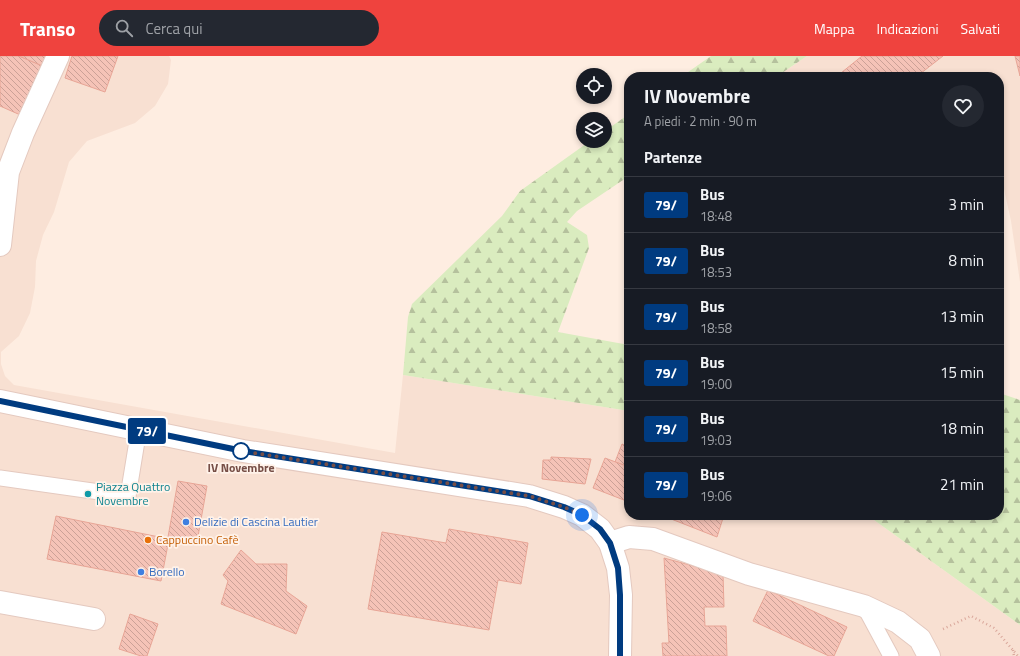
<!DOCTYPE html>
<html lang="it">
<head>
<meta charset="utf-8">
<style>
  body { margin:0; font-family:"Titillium Web",sans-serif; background:#242831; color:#f1f3f6; height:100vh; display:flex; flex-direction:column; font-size:15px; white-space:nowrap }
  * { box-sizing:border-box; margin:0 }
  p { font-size:13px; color:#9ea1a6 }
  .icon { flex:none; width:22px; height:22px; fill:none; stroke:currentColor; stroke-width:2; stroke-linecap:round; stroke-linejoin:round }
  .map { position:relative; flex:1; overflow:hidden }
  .panel { position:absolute; left:624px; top:16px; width:380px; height:448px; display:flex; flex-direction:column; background:#171b24; border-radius:16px; box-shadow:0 2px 6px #0003 }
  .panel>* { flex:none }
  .badge { padding:0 8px; border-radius:3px; font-size:14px; line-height:26px }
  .controls { position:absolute; left:576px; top:12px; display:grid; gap:8px }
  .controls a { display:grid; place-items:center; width:36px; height:36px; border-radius:50%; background:#171b24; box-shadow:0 2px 6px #0003; font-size:20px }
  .you { position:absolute; width:20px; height:20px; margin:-10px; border:3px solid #fff; border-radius:50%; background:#1a73e8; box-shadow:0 0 0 6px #1a73e833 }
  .map>.badge { position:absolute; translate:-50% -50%; box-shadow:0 0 0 2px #fff }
  h2 { padding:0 20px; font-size:15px; line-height:36px }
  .round { display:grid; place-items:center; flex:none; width:42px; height:42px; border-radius:21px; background:#242831 }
  .summary { display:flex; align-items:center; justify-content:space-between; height:68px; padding:0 20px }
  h1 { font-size:19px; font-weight:700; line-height:30px }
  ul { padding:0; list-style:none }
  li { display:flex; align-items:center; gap:12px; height:56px; padding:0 20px; border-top:1px solid #363941 }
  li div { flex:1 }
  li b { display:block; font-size:15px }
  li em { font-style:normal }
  li .badge { min-width:44px; font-weight:700; text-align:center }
  header { display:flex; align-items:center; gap:24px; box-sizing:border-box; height:56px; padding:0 20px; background:#ef433e; color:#fff }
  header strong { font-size:19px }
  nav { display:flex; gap:22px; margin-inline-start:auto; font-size:14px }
  .search { width:280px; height:36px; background:#242831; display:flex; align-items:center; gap:10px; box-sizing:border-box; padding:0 14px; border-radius:22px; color:#9ea1a6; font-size:15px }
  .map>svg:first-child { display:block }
</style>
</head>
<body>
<header>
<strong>Transo</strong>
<div class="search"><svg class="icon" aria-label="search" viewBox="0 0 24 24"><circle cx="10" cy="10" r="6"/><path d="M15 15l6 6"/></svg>Cerca qui</div>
<nav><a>Mappa</a><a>Indicazioni</a><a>Salvati</a></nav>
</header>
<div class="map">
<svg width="1020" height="600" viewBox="0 0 1020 600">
  <defs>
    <pattern id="forest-firs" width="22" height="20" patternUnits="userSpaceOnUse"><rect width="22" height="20" fill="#daecbf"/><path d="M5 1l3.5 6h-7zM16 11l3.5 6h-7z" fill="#b5c19d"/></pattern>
    <pattern id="building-back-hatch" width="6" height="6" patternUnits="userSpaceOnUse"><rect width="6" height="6" fill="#f5c3b7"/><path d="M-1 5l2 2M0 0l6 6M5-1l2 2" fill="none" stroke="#cba197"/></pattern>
  </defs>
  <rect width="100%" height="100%" fill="#feede1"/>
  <g fill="#f8e0d2">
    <path d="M 0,0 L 169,0 L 171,4 L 168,28 L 155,50 L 135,67 L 87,85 L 69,106 L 54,156 L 43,179 L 36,205 L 35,231 L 30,257 L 19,280 L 1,296 L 1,308 L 5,320 L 14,329 L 395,397 L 403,319 L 629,355 L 629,459 L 867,459 L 1020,569 L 1020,600 L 0,600 Z"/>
    <path d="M 807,0 L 1020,0 L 1020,226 L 1011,165 L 999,110 L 999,21 L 776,21 Z"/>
  </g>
  <g fill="url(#forest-firs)">
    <path d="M 711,0 L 807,0 L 776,21 L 681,21 Z"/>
    <path d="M 629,58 L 629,120 L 577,155 L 567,166 L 587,179 L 589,192 L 558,276 L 629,289 L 629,355 L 403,319 L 408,261 L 412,248 L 502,160 L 520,135 L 590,85 L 605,85 L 605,75 Z"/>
    <path d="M 999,337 L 1020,344 L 1020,569 L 867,459 L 999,459 Z"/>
  </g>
  <g fill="url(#building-back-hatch)" stroke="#e8a596">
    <path d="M 0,0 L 19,0 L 45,11 L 25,61 L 0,50 Z"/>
    <path d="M 19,0 L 50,0 L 45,11 Z"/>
    <path d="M 72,0 L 118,0 L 105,36 L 65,22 Z"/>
    <path d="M 862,0 L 943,0 L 916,21 L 836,21 Z"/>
    <path d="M 1015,0 L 1020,0 L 1020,20 Z"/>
    <path d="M 622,388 L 629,391 L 629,411 L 615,406 Z"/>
    <path d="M 551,401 L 591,403 L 585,428 L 542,423 L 543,404 L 551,404 Z"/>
    <path d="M 605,402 L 629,411 L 629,446 L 593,432 Z"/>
    <path d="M 178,425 L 207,430 L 197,486 L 168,481 Z"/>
    <path d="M 661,459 L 724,459 L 717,481 Z"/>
    <path d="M 56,460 L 169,483 L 161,525 L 47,503 Z"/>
    <path d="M 449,473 L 528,487 L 521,528 L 498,524 L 489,574 L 368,553 L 382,476 L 446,487 Z"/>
    <path d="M 241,494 L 256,508 L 287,508 L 286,535 L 307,550 L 296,578 L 221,548 L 228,525 L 223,519 Z"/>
    <path d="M 664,502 L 723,518 L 724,551 L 704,551 L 705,570 L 726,570 L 727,600 L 663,600 L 662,587 L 669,587 Z"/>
    <path d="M 768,534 L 847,571 L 834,600 L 829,600 L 753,565 Z"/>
    <path d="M 130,558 L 158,568 L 147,600 L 141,600 L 119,593 Z"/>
  </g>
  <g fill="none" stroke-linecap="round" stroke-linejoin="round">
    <g stroke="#e4c9bf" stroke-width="17">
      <g id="lane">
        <path d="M 0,422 L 128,440 L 139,373"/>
        <path d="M 864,550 L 891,600"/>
      </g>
    </g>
    <g stroke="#e4c9bf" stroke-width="24">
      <g id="street">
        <path d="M 0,189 L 8,116 L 23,77 L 58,0"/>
        <path d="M 0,345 L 243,395 L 529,440 L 564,451 L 582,459 L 600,473 L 610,487 L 618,512 L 621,539 L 620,600"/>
        <path d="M 610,487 L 629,481 L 653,483 L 749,518 L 864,550 L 898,566 L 920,583 L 929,600"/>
        <path d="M 0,546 L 94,563"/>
      </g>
    </g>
    <g stroke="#d9a69a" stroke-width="2.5" stroke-dasharray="1 3" stroke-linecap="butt">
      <path d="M 943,573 L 971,560 L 994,572 L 1018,600"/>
      <path d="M 1013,594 L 1014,600"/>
    </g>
    <use href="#lane" stroke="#fff" stroke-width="15"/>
    <use href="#street" stroke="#fff" stroke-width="22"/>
  </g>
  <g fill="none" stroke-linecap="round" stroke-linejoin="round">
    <g stroke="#fff" stroke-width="9">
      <path id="line" d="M 0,345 L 243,395 L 529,440 L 564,451 L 582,459 L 600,473 L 610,487 L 618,512 L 620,539 L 620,600"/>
    </g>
    <use href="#line" stroke="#003b80" stroke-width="6"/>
    <path stroke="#764e46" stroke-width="4" stroke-dasharray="0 7.2" d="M 241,395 L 529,440 L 564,451 L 582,459"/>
  </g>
  <circle fill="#fff" stroke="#003b80" stroke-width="2" cx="241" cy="395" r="8"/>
  <circle fill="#0f9aa8" stroke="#fff2e9" stroke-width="1.5" cx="88" cy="438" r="4"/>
  <g fill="#3f7fe0" stroke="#fff2e9" stroke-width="1.5">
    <circle cx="186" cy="466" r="4"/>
    <circle cx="141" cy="516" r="4"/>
  </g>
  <circle fill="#e8710a" stroke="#fff2e9" stroke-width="1.5" cx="148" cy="484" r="4"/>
  <g text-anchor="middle" stroke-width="3.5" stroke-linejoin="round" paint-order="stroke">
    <g font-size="12" font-weight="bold" fill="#764e46" stroke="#fff2e9">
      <text x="241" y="416">IV Novembre</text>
    </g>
    <g font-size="12" fill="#0d838f" stroke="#fff2e9" text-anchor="start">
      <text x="96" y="435">Piazza Quattro<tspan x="96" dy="14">Novembre</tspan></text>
    </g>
    <g font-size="12" fill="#366cbe" stroke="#fff2e9" text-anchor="start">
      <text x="194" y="470">Delizie di Cascina Lautier</text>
      <text x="149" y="520">Borello</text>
    </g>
    <g font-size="12" fill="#c56008" stroke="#fff2e9" text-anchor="start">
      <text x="156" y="488">Cappuccino Cafè</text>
    </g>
  </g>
</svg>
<div class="controls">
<a><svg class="icon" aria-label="locate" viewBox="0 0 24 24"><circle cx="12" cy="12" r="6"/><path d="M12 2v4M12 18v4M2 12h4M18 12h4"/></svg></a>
<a><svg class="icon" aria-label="layers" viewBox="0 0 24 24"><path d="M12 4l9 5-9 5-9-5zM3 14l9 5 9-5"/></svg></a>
</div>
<div class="you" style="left:582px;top:459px"></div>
<b class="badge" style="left:147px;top:375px;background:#003b80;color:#fff">79/</b>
<section class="panel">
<div class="summary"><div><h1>IV Novembre</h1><p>A piedi · 2 min · 90 m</p></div><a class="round"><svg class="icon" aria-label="heart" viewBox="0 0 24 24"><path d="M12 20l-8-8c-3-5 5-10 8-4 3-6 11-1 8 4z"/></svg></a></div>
<h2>Partenze</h2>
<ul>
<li><span class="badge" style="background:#003b80;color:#fff">79/</span><div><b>Bus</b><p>18:48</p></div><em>3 min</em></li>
<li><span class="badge" style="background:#003b80;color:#fff">79/</span><div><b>Bus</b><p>18:53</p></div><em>8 min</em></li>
<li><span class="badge" style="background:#003b80;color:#fff">79/</span><div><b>Bus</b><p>18:58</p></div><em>13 min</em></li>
<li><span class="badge" style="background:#003b80;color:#fff">79/</span><div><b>Bus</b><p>19:00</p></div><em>15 min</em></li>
<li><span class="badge" style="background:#003b80;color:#fff">79/</span><div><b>Bus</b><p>19:03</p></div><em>18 min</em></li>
<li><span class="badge" style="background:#003b80;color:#fff">79/</span><div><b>Bus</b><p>19:06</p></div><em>21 min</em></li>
</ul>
</section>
</div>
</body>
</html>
